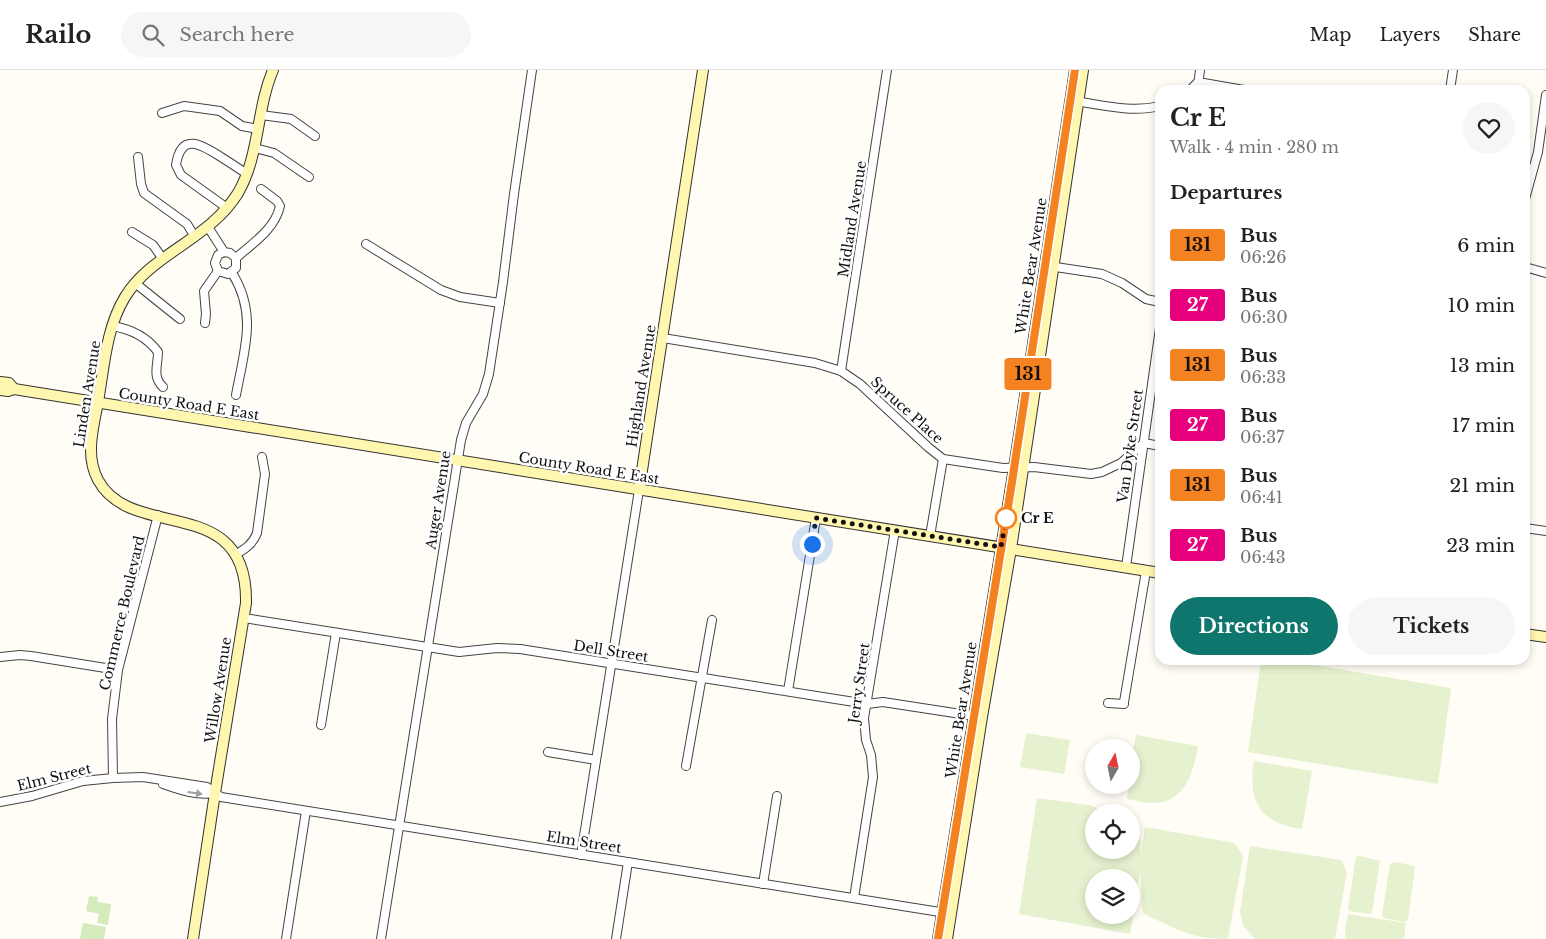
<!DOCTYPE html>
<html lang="en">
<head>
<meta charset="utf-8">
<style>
  body { margin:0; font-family:"Libre Baskerville",serif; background:#f6f6f6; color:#222; height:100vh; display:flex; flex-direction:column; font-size:19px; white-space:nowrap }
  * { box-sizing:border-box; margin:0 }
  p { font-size:16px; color:#767676 }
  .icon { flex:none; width:28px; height:28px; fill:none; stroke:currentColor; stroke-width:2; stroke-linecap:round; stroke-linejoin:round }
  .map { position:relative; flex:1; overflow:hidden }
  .panel { position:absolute; left:1155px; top:15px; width:375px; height:580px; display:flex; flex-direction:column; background:#fff; border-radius:15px; box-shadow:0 2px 8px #0003 }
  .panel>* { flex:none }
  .badge { padding:0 10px; border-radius:4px; font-size:18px; line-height:32px }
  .needle { width:32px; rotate:9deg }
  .tools { position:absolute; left:1085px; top:669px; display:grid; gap:10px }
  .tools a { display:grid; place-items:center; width:55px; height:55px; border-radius:50%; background:#fff; box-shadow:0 2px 8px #0003; font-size:25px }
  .you { position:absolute; width:25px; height:25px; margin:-12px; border:4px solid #fff; border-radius:50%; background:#1a73e8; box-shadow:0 0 0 8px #1a73e833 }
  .map>.badge { position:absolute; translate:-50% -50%; box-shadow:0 0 0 2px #fff }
  h2 { padding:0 15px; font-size:19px; line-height:45px }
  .round { display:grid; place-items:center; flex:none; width:52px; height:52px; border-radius:26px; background:#f6f6f6 }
  .headline { display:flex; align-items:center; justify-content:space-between; height:85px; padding:0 15px }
  h1 { font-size:24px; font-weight:700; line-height:38px }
  .cta { display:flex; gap:10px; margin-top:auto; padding:10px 15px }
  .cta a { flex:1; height:58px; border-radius:30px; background:#0f766e; color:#fff; font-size:20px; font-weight:700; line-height:58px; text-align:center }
  .cta a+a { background:#f6f6f6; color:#222 }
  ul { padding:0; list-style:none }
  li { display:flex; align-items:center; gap:15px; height:60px; padding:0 15px }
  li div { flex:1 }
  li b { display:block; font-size:19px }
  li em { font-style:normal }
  li .badge { min-width:55px; font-weight:700; text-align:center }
  header { display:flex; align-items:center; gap:30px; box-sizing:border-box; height:70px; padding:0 25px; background:#fff; border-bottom:1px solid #e0e0e0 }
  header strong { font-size:24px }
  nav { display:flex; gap:28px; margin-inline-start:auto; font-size:18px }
  .search { width:350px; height:45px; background:#f6f6f6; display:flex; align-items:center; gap:12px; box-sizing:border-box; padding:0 18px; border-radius:28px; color:#767676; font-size:19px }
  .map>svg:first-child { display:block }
</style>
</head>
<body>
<header>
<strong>Railo</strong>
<div class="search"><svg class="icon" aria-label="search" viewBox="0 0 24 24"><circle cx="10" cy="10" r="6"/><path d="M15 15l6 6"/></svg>Search here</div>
<nav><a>Map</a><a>Layers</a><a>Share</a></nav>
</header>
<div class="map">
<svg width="1546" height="869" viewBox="0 0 1546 869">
  <rect width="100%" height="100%" fill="#fffdf5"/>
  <g fill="#d5ebbd">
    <path d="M 89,826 L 98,827 L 97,832 L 111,834 L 108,855 L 97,853 L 99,844 L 86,841 Z"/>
    <path d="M 83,853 L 106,857 L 104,869 L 80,869 Z"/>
  </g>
  <g fill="#e6f2cf" fill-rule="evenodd">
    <path d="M 1261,590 L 1285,590 L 1451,618 L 1438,714 L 1248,682 Z"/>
    <path d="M 1026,663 L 1070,670 L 1064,704 L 1020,697 Z"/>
    <path d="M 1136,665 L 1198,676 C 1194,701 1185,732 1154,733 C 1146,734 1135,730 1127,729 L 1129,715 L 1131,715 L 1131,697 Z"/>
    <path d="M 1254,691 L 1312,701 L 1302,759 C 1261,753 1247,733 1254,691 Z"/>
    <path d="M 1037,728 L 1089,735 L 1109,742 L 1094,742 L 1094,780 L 1131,780 L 1131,758 L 1140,769 L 1141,785 L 1145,757 L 1235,773 L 1243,786 L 1228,869 C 1192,869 1175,859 1143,843 L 1140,803 L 1130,864 L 1019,844 ZM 1094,808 L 1131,808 L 1131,845 L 1094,845 Z"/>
    <path d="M 1250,776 L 1341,790 L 1347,802 L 1335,869 L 1255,869 L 1243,855 L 1240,842 Z"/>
    <path d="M 1360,786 L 1380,791 L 1372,843 L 1369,844 L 1350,841 L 1348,838 L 1356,787 Z"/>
    <path d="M 1394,792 L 1411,795 L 1415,797 L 1408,850 L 1404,852 L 1384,848 L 1382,845 L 1390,794 Z"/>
    <path d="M 1348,844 L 1406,853 L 1404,869 L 1346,869 L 1345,861 Z"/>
  </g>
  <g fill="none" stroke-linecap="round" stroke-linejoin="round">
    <g stroke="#444" stroke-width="10">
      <g id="street">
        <path d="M 1198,16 L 1200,0"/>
        <path d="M 1190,20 L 1198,12 L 1244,20"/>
        <path d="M 1450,20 L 1453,0"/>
        <path d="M 1075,31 C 1103,35 1131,43 1160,36"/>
        <path d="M 162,43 L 184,36 L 220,41 L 242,56 L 258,59"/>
        <path d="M 261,45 L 291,49 L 315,66"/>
        <path d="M 255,78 L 274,83 L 309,107"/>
        <path d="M 138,87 L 141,114 L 144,123 L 187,154 L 195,167"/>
        <path d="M 1525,129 L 1538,82 L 1546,25"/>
        <path d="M 227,138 L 181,105 L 176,95 C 181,62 201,74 221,87 C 229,92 238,98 247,104"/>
        <path d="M 208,157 L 224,182 L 230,183 L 236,188 L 236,198 L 228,204 L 218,201 L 215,193 L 218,185 L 224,182"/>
        <path d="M 132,162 L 153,175 L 163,189"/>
        <path d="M 366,174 L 441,220 L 460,227 L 500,233"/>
        <path d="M 236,188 C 253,173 275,159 280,136 L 277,131 L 261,119"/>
        <path d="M 1049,196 L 1102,204 L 1122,213 L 1146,229 L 1160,232"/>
        <path d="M 1525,197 L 1546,203"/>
        <path d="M 232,203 C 258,244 244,281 236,325"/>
        <path d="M 135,213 L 180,249"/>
        <path d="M 205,253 L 206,244 L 204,221 L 218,201"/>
        <path d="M 112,256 C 131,259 147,267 158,282 C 158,295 152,307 163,317"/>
        <path d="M 663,268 L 815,293 L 841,301 L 860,314 L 928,377 L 943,389 L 1003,398 L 1034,397 L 1091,404 L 1102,402 L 1121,393 L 1144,373 L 1160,376"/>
        <path d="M 841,301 L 887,0"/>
        <path d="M 1525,458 L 1546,461"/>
        <path d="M 930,466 L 943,389"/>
        <path d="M 235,485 C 245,479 253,474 257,463 L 265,404 L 262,387"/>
        <path d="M 1126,497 C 1138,418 1148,338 1160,258"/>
        <path d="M 244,548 L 459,582 L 497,578 L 520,579 L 867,634 L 883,632 L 974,646"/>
        <path d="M 0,587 L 20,585 L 31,586 L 118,600"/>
        <path d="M 788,621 L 816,448"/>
        <path d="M 1108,633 L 1124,634 L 1124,632 L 1146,501"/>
        <path d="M 321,655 L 336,563"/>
        <path d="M 548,682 L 596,690"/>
        <path d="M 686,696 L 712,550"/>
        <path d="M 113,708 L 112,649 L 118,600 L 158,445"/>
        <path d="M 163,714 C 180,720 197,726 215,723"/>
        <path d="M 0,732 L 32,726 L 83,711 L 113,708 L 143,707 L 207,717 L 221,727 L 946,843"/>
        <path d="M 581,785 L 639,420"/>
        <path d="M 763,814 L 777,726"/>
        <path d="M 854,828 L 873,707 L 871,685 L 866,670 L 864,648 L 895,460"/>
        <path d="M 286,869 L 306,741"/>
        <path d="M 381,869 L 461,370 L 466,353 L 483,324 L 489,304 L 503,212 L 514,124 L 532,0"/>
        <path d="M 616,869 L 628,792"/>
      </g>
    </g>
    <g stroke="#333" stroke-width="12">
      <g id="secondary">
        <path d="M 0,312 L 9,313 L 14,319"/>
        <path d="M 0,320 L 8,321 L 14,319 L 1160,503"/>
        <path d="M 639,420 L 703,0"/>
        <path d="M 1525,564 L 1546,567"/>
        <path d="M 193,869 L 215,723 L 246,533 C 248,421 132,473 98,410 C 85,386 93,358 98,332 C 104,298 106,258 125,227 C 152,183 209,170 238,123 C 260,85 256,40 273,0"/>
        <path d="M 938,869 L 1014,398 L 1075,0"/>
        <path d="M 947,869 L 982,647 L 1011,479 L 1083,0"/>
      </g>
    </g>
    <use href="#street" stroke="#fff" stroke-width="8"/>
    <use href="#secondary" stroke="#fff6b0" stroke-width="10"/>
  </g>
  <defs><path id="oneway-solid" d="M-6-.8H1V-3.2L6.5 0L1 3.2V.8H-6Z" transform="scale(1.25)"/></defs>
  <use fill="#a0a0a0" href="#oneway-solid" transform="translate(195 723) rotate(8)"/>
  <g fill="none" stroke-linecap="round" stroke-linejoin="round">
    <g stroke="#fff" stroke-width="11">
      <path id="line" d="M 938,869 L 1012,412 L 1075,0"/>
    </g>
    <use href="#line" stroke="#f58220" stroke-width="8"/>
    <path stroke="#111" stroke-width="5" stroke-dasharray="0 9" d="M 812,474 L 816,448 L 1001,477 L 1007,443 L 1006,448"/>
  </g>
  <circle fill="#fff" stroke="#f58220" stroke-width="2.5" cx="1006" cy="448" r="10"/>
  <g text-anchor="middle" stroke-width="5" stroke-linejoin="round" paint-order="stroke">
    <g font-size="14" fill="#111" stroke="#fff">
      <text transform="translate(852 149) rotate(-81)" y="5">Midland Avenue</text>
      <text transform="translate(1031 196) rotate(-81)" y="5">White Bear Avenue</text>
      <text transform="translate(641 316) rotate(-81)" y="5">Highland Avenue</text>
      <text transform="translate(87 324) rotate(-81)" y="5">Linden Avenue</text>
      <text transform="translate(189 334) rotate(9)" y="5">County Road E East</text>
      <text transform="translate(907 340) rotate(42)" y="5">Spruce Place</text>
      <text transform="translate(1130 376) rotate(-82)" y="5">Van Dyke Street</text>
      <text transform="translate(589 398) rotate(9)" y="5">County Road E East</text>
      <text transform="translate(438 430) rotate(-81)" y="5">Auger Avenue</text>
      <text transform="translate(122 543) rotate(-77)" y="5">Commerce Boulevard</text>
      <text transform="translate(611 581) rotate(9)" y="5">Dell Street</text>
      <text transform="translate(859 613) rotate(-82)" y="5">Jerry Street</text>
      <text transform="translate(218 620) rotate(-81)" y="5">Willow Avenue</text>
      <text transform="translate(961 640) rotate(-81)" y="5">White Bear Avenue</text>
      <text transform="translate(54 707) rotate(-14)" y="5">Elm Street</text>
      <text transform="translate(584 772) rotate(9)" y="5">Elm Street</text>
    </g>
    <g font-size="14" font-weight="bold" fill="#111" stroke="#fff" text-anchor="start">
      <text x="1021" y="453">Cr E</text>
    </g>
  </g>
</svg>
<div class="tools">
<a><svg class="needle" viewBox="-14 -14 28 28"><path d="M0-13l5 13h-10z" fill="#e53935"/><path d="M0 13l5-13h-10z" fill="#767676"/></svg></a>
<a><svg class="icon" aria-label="locate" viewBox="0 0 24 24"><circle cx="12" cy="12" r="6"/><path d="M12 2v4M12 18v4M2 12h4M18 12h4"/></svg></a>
<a><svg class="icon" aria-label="layers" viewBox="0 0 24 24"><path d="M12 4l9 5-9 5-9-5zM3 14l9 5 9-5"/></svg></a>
</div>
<div class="you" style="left:812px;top:474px"></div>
<b class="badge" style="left:1028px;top:304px;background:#f58220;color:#111">131</b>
<section class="panel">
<div class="headline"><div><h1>Cr E</h1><p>Walk · 4 min · 280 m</p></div><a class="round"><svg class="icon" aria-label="heart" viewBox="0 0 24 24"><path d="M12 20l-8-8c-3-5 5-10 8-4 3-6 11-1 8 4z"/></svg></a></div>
<h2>Departures</h2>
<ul>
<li><span class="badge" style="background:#f58220;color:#111">131</span><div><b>Bus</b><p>06:26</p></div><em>6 min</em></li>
<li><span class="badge" style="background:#e6007e;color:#fff">27</span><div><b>Bus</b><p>06:30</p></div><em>10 min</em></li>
<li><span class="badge" style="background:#f58220;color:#111">131</span><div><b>Bus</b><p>06:33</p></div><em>13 min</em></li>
<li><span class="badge" style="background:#e6007e;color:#fff">27</span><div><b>Bus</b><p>06:37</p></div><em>17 min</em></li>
<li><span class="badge" style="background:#f58220;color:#111">131</span><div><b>Bus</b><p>06:41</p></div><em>21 min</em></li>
<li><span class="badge" style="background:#e6007e;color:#fff">27</span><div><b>Bus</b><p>06:43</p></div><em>23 min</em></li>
</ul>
<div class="cta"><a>Directions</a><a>Tickets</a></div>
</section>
</div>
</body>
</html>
